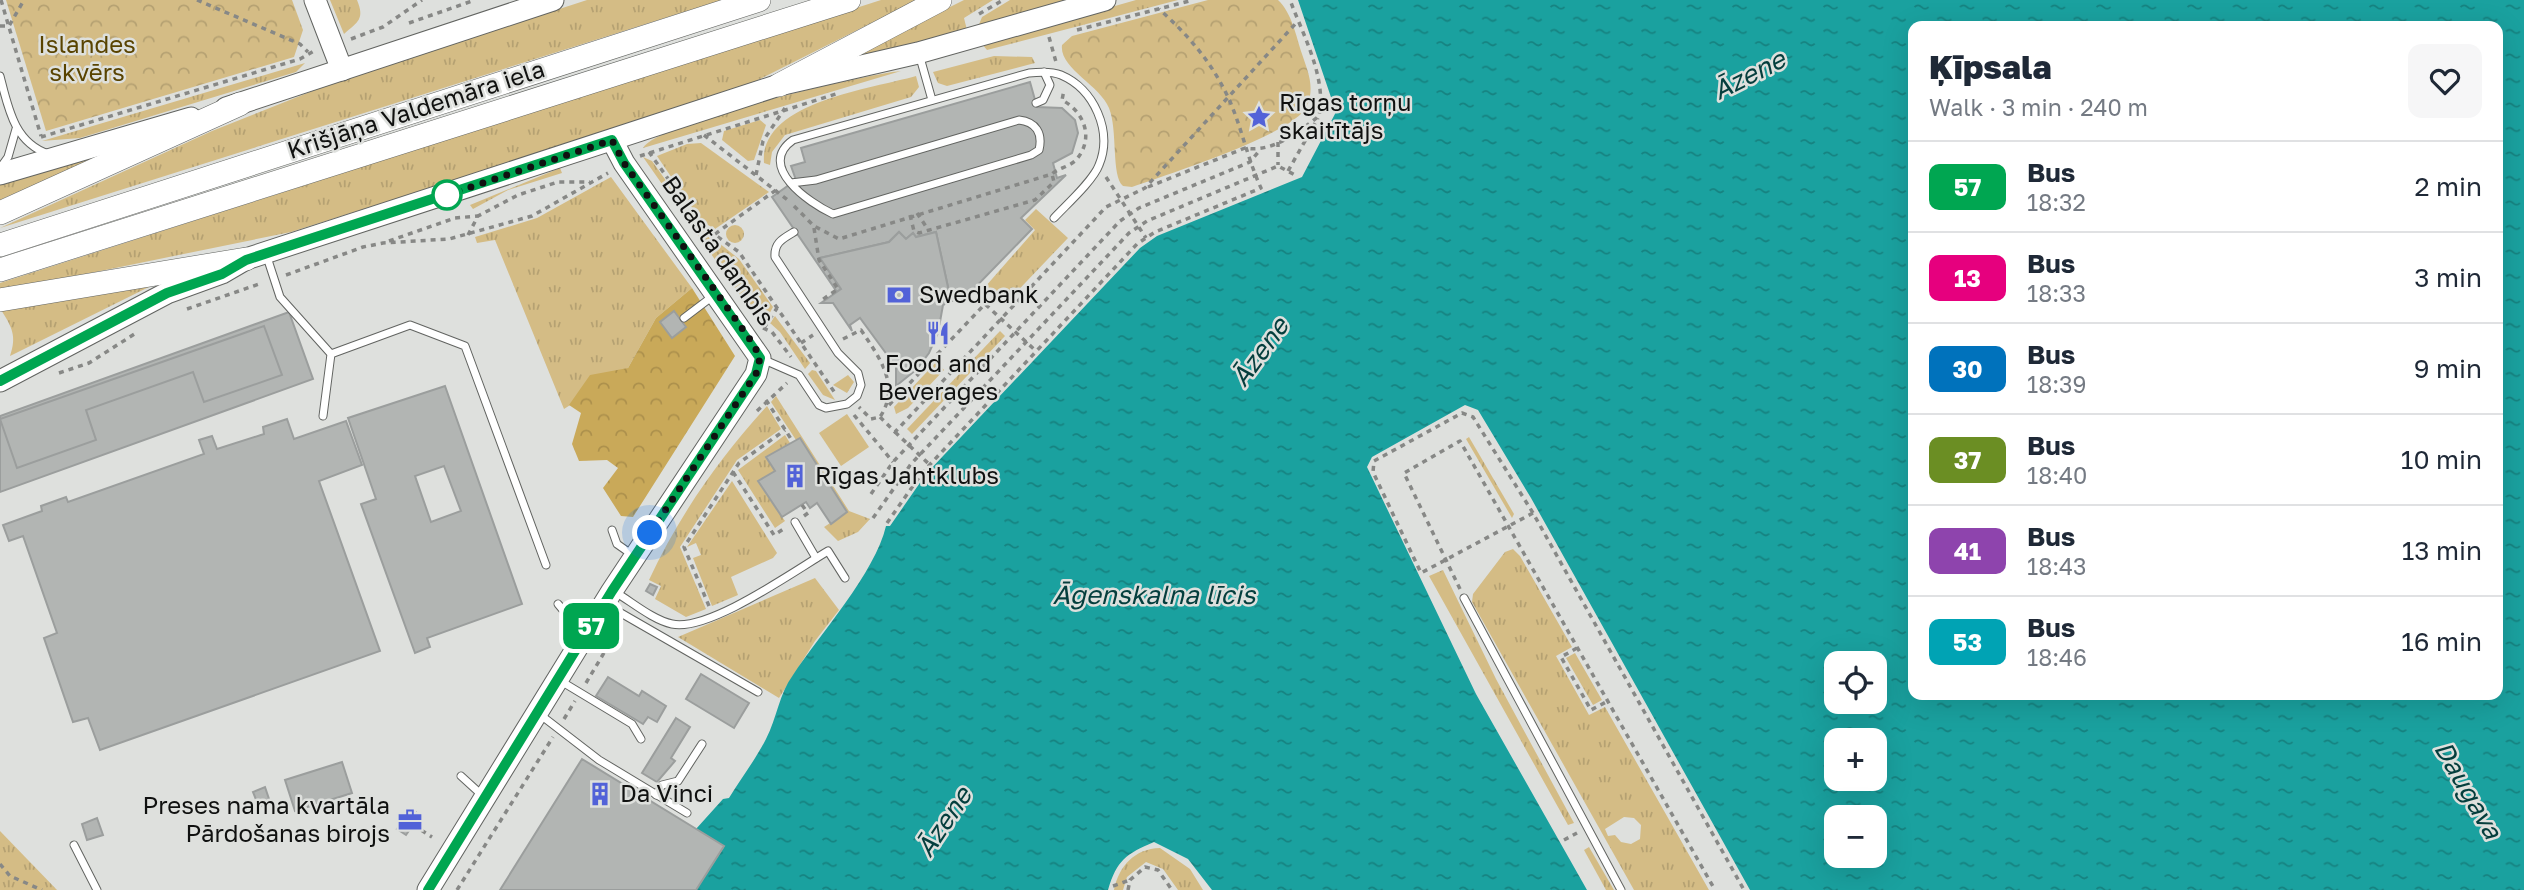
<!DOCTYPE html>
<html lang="en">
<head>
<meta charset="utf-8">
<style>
  body { margin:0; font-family:"Golos Text",sans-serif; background:#f6f6f7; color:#1f2937; height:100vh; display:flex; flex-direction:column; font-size:26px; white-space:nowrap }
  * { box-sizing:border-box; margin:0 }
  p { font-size:23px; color:#747a83 }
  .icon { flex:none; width:38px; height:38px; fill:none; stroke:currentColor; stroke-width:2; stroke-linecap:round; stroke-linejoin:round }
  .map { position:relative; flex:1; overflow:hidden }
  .details { position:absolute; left:1908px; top:21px; width:595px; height:679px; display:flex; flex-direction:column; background:#fff; border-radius:14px; box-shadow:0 7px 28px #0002 }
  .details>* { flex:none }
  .badge { padding:0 14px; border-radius:10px; font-size:24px; line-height:46px }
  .fabs { position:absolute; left:1824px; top:651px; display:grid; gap:14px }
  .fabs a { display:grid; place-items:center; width:63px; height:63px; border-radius:14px; background:#fff; box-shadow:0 7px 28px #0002; font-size:35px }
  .you { position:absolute; width:35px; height:35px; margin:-18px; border:5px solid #fff; border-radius:50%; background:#1a73e8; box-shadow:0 0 0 10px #1a73e833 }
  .map>.badge { position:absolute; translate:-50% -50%; box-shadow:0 0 0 4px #fff }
  .round { display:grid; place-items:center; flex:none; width:74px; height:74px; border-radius:14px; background:#f6f6f7 }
  .overview { display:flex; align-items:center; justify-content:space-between; height:119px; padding:0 21px }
  h1 { font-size:33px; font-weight:800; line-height:52px }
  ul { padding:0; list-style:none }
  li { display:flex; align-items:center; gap:21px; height:91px; padding:0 21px; border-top:2px solid #e0e1e3 }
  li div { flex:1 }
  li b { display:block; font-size:26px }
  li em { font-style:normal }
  li .badge { min-width:77px; font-weight:700; text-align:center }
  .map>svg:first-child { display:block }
</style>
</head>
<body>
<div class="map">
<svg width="2524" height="890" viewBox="0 0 2524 890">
  <defs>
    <pattern id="grass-tufts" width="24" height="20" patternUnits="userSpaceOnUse" patternTransform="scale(1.75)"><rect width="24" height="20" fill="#d4bc85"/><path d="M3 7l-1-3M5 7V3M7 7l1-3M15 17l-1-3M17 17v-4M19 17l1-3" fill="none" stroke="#b5a172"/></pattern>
    <pattern id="forest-crowns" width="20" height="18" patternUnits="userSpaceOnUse" patternTransform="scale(1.75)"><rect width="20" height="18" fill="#c9a959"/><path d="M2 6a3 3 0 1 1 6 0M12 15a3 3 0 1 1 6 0" fill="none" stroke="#ac904c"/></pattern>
    <pattern id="park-crowns" width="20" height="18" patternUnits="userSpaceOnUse" patternTransform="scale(1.75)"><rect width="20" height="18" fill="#d4bc85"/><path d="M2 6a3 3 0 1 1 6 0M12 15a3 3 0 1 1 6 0" fill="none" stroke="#b5a172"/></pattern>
    <pattern id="water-ripples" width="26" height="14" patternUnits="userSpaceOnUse" patternTransform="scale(1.75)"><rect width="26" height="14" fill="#1aa19f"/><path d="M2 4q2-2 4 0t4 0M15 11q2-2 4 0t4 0" fill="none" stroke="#168280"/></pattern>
  </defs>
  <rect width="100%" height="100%" fill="#dee0dd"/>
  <g fill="url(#grass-tufts)" fill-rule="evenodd">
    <path d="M 330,0 L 357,0 C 365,19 358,22 344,34 Z"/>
    <path d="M 587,0 L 722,0 L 0,228 L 212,131 L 330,84 Z"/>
    <path d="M 881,0 L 917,0 L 754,82 L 458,179 L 291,232 L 42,283 L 0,289 L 0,283 Z"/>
    <path d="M 964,0 L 993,0 L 964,18 L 967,30 L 840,62 Z"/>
    <path d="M 1010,0 L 1076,0 L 978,27 L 982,17 Z"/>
    <path d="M 1136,0 L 1178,0 L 987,50 L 982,44 Z"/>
    <path d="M 994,56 L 1032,57 L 1035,63 L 947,86 L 938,83 L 933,72 Z"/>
    <path d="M 305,63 L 296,72 L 80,138 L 42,141 Z"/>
    <path d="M 901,71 L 643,148 C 656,123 865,74 901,71 Z"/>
    <path d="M 916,76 L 919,87 L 911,97 L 785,135 L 772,152 L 770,165 L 764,163 C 759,102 871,89 916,76 Z"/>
    <path d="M 760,120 L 766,125 L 754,160 L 748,161 L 722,140 L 724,131 Z"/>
    <path d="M 701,143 L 769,192 L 715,229 L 701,221 L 657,156 L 687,144 Z"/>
    <path d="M 106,153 L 0,200 L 0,184 Z"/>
    <path d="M 643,157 L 652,161 L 699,227 L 739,259 L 773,307 L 766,320 L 749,308 Z"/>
    <path d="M 560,168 L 562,173 L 508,190 L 473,209 L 470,205 Z"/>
    <path d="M 611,177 L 692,288 L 656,318 L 628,368 L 564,409 L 495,240 L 477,243 L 475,237 L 537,218 Z"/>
    <path d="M 1036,209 L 1068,238 L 1004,305 L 985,287 L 1035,230 L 1025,220 Z"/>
    <circle cx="735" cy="234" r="9"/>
    <path d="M 165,279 L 10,356 C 17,336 12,327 1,310 Z"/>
    <path d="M 775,316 L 810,363 L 805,369 L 780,332 L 770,323 Z"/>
    <path d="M 1000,331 L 1005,336 L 912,434 L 907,429 Z"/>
    <path d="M 937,361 L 944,370 L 908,408 L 896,414 L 894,407 Z"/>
    <path d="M 812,370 L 816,371 L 835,400 L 823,395 L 808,374 Z"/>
    <path d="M 848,375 L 854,382 L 847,393 L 833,385 Z"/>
    <path d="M 776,396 L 849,511 L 870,519 L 858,532 L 838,541 L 824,527 L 847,512 L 800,438 L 796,440 L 771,402 Z"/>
    <path d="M 767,406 L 781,429 L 737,460 L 680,547 L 706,609 L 686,617 L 655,599 L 661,586 L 649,580 C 678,517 720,457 767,406 Z"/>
    <path d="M 785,435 L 790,443 L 767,457 L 775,471 L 758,482 L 785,521 L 775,528 L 738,470 Z"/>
    <path d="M 1469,437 L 1514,514 L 1512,518 L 1466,439 Z"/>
    <path d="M 732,481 L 777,553 L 773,558 L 731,577 L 738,595 L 712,606 L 693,558 L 701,555 L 696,543 L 687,547 Z"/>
    <path d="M 1513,549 L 1520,556 L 1572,647 L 1556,656 L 1589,715 L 1605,707 L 1709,890 L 1634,890 L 1472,602 L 1473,594 L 1505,552 ZM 1624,817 L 1634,818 L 1641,825 L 1640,839 L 1631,844 L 1621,842 L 1615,835 L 1608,836 L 1605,829 Z"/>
    <path d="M 1443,570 L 1496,679 L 1574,823 L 1568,825 L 1429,576 Z"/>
    <path d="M 815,578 L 839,610 L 815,641 L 779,698 L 678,637 Z"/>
    <path d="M 1575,653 L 1602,700 L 1593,705 L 1566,658 Z"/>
    <path d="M 0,831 L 57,890 L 0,890 Z"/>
    <path d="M 1589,847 L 1614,890 L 1606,890 L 1584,850 Z"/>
    <path d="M 1160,848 L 1190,869 L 1203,890 L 1178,890 L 1163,869 L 1146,862 L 1127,877 L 1123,890 L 1114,890 C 1119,866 1134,849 1160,848 Z"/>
  </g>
  <path fill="url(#forest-crowns)" d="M 692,288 L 735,356 L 633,517 L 621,516 L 603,488 L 618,468 L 607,460 L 579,461 L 572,444 L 581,413 L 569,405 L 590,375 L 628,368 L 656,318 Z"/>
  <g fill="url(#park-crowns)">
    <path d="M 6,0 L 292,0 L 303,30 L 294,57 L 46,131 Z"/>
    <path d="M 1208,0 L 1278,0 C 1292,13 1296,36 1302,54 C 1308,72 1315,87 1307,106 C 1295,134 1165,175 1132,187 L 1123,186 C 1111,176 1118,130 1109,108 C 1100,85 1059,68 1062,45 L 1072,36 Z"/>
  </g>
  <path fill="#d4bc85" d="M 847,414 L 869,447 L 841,466 L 819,433 Z"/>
  <path fill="url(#water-ripples)" fill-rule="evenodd" d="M 1298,0 L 2524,0 L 2524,890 L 1750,890 L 1531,498 L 1478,410 L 1465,405 L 1372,457 L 1367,467 L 1476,694 L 1587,890 L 1212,890 L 1188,859 L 1154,842 C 1126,854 1117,860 1108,890 L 696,890 L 724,847 L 696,829 L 723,799 L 729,798 C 741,778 756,759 766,739 C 777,718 779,694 793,675 C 820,634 875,573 886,526 L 890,526 L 926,474 L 1140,248 L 1157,236 L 1302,177 L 1336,112 ZM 1913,26 L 2497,26 L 2497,695 L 1913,695 ZM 1836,663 L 1874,663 L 1874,702 L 1836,702 ZM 1836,740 L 1874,740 L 1874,779 L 1836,779 ZM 1836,817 L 1874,817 L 1874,856 L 1836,856 Z"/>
  <g fill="#b2b5b3" stroke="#9b9e9d" stroke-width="2" fill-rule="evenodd">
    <path d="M 1030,82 L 1037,107 L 1062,108 L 1075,120 L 1078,133 L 1072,153 L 1053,163 L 1057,178 L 1066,175 L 1021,218 L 1032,229 L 962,301 L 951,301 L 936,232 L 916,237 L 913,233 L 906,239 L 899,232 L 889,242 L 820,258 L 841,289 L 837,292 L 772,197 L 796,180 L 791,166 L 805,162 L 801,148 Z"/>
    <path d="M 899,232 L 906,239 L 913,233 L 916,237 L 936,232 L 951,301 L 943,305 L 938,333 L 929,353 L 917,369 L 896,386 L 896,367 L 860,318 L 850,325 L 852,331 L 833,303 L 821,303 L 841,289 L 820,258 L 889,242 Z"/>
    <path d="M 674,311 L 686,327 L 672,338 L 660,322 Z"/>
    <path d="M 289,312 L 313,379 L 0,492 L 0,416 Z"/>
    <path d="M 264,326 L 282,375 L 204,402 L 193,372 L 86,410 L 96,440 L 17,468 L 0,419 Z"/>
    <path d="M 445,386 L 522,604 L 427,638 L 430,647 L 415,653 L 361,504 L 376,499 L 348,418 ZM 444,466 L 461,511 L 431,522 L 415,476 Z"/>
    <path d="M 287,419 L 294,439 L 346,421 L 362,465 L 319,481 L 380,651 L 100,750 L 88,718 L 73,722 L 44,638 L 57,633 L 23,536 L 9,541 L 3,525 L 42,511 L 41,506 L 66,497 L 68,502 L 204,454 L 199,440 L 212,436 L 217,449 L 264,434 L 263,427 Z"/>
    <path d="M 800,438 L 847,512 L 831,524 L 817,503 L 810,508 L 806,502 L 782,517 L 758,481 L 775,471 L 766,457 Z"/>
    <path d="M 650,584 L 657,587 L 653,595 L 646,591 Z"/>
    <path d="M 701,674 L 749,703 L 734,728 L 686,699 Z"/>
    <path d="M 608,677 L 639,696 L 642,691 L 666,706 L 657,722 L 648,717 L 643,724 L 596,696 Z"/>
    <path d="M 676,718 L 690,727 L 671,758 L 675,761 L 657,782 L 642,773 Z"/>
    <path d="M 582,759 L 724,846 L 696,890 L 500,890 Z"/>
    <path d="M 342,762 L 352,793 L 295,811 L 285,780 Z"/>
    <path d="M 265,787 L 270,802 L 259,807 L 253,792 Z"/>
    <path d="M 411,809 L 420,815 L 406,835 L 397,829 Z"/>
    <path d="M 97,818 L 103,835 L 87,840 L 82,824 Z"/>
  </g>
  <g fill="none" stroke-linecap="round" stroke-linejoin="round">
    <g stroke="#626461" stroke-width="9">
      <g id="lane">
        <path d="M 919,54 L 932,100"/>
        <path d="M 0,76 C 8,107 14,143 49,154"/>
        <path d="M 1036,103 L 1043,100 L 1050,85 L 1044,72"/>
        <path d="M 1,167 L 8,157 L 16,129"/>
        <path d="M 791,183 L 816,180 L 1019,120 C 1036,122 1043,133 1039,150 L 1031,155 L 833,214 C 809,203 756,166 793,140 L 1029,73 C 1039,72 1051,71 1061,75 C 1094,89 1113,131 1099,165 C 1093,181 1066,205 1054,218"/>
        <path d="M 266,254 L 280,297 L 331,354 L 323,416"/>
        <path d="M 684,318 L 713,296"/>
        <path d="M 331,354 L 410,325 L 465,346 L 546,565"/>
        <path d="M 762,359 L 799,375 L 819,405 L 826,408 L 847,404 L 857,396 L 861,385 L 858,373 L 838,353 L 775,257 C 774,243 782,239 794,232"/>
        <path d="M 795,522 L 816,558"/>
        <path d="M 612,530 L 617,544 L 634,556"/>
        <path d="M 615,592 C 632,602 653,620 672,624 C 709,632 794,571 828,551 L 845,578"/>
        <path d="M 1464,598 L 1621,890"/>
        <path d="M 558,604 L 568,616 L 586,626"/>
        <path d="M 607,605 L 758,692"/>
        <path d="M 559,680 L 632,724 L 641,739"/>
        <path d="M 538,713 L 599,760 L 687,813"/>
        <path d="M 461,776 L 484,797"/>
        <path d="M 656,795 L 662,785 L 678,781 L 702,744"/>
        <path d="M 74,845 L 97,890"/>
      </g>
    </g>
    <g stroke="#626461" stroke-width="23">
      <g id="secondary">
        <path d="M 315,0 L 342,70"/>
        <path d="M 226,108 L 553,0"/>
        <path d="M 0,174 L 191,118"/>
        <path d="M 0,381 L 167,293 L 222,273 L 246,259 L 779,85 L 918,53 L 1105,0"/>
        <path d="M 428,890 L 612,591 L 756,374 L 760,358 L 624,163 L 612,140"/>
      </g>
    </g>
    <g stroke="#626461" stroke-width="24">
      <g id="primary">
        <path d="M 779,85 L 940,0"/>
        <path d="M 0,213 L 240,104"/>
        <path d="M 0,245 L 759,0"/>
        <path d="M 0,270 L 849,0"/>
        <path d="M 0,300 L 246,259"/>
      </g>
    </g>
    <g stroke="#878886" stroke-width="3.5" stroke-dasharray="5 5" stroke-linecap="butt">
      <path d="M 1,0 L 41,136"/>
      <path d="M 197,0 L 300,44 L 308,52"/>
      <path d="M 979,14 L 1003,0"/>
      <path d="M 409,23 L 475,0"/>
      <path d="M 0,26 L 9,26 L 24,0"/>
      <path d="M 1077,30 L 1193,0"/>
      <path d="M 1049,37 L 1056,62"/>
      <path d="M 351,39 L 383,27 L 422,0"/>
      <path d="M 704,135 L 789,201"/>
      <path d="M 41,137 L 300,59 L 314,51"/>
      <path d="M 1278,142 L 1278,165"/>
      <path d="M 649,152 L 701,225 L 739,252 L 835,393"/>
      <path d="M 640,156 L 839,93"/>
      <path d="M 1288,171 L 1318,118"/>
      <path d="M 756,175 L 763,141 L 785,108"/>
      <path d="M 1106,177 L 1146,238"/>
      <path d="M 1148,187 L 1245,148 C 1273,153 1298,132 1319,116 C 1327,78 1303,35 1290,0"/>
      <path d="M 794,206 L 814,226 L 839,239 L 1052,174 C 1057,169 1068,167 1075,161 C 1095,140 1085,112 1062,100 L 1064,90"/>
      <path d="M 917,213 L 929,231"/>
      <path d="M 910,215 L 914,231 L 919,233 L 1035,200 L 1054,182 L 1052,174"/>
      <path d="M 814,228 L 819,260 L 838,289 L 819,302"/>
      <path d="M 715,234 L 776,190"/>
      <path d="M 468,235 L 478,216 L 518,195 L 558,182 L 590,182"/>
      <path d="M 389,241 L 455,218 L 478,216"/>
      <path d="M 286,275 L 363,247 L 383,243 L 449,239 L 532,216 L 608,173"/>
      <path d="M 187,309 L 262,283"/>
      <path d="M 763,328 L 772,332 L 791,357"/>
      <path d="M 764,328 L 777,308"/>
      <path d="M 843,339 L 861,330 C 879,357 901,385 880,417 L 871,419 L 859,407"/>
      <path d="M 801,343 L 813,335"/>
      <path d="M 59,373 L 89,363 L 136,333"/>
      <path d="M 766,400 L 793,442"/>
      <path d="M 889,405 L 985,304 L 1036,351"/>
      <path d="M 757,411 L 787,383"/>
      <path d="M 854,415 L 893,462"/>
      <path d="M 880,417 L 895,432 L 1106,207 L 1145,188 L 1298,21"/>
      <path d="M 895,432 L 930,465"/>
      <path d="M 733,472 L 774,535 L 785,528"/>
      <path d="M 871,494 L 893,462 L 1120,221 L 1139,208 L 1250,162 L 1259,151"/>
      <path d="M 802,505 L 808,513 L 804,516"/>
      <path d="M 1533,513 L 1421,573 L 1373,472 L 1374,461 L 1462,413 L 1473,417 L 1533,513 L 1744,890"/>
      <path d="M 873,518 L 911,464 L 1129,233 L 1147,221 L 1278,166 L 1297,176"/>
      <path d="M 887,523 L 922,473 L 1137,244 L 1155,232 L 1261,188 C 1247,158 1241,124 1227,95 C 1210,60 1187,34 1159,9"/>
      <path d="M 1460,589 L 1404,473 L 1460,441 L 1715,890"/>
      <path d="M 709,606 L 684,547 L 739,463 L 785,430"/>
      <path d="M 1577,648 L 1561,657 L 1591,710 L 1608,701"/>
      <path d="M 586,683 L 620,626"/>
      <path d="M 564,719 L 575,701"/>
      <path d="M 413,825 L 432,837"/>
      <path d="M 1564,840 L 1577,833"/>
      <path d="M 0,864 L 10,876 L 42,890"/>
      <path d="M 1113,886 L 1130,880"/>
      <path d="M 457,890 L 553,737"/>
      <path d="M 1128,890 L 1130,880 L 1145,867 L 1158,870 L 1172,890"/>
    </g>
    <use href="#lane" stroke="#fff" stroke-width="7"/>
    <use href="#secondary" stroke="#fff" stroke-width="21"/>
    <use href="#primary" stroke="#fff" stroke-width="23"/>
  </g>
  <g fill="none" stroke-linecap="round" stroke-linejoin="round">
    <g stroke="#fff" stroke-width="16">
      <path id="line" d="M 0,381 L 167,293 L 222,274 L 246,260 L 612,140 L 624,163 L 760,358 L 756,374 L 612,591 L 428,890"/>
    </g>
    <use href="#line" stroke="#00a651" stroke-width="10"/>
    <path stroke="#101110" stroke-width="7" stroke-dasharray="0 12.6" d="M 447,195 L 612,140 L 624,163 L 754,345 L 760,358 L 756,374 L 650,533"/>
  </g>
  <defs>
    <g id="sight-bare" transform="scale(1.89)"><path d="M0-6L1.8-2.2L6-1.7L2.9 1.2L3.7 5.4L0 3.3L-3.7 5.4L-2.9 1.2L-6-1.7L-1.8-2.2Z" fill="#5262d8" stroke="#dee0dd" stroke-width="2.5" paint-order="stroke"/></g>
    <g id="bank-bare" transform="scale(1.89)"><path d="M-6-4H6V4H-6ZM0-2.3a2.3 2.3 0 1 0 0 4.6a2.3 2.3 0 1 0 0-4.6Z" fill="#5262d8" stroke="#dee0dd" stroke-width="2.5" paint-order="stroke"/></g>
    <g id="restaurant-bare" transform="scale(1.89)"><path d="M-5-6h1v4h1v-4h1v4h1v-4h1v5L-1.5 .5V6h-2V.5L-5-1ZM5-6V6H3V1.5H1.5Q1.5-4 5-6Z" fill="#5262d8" stroke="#dee0dd" stroke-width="2.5" paint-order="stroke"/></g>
    <g id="building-bare" transform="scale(1.89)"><path d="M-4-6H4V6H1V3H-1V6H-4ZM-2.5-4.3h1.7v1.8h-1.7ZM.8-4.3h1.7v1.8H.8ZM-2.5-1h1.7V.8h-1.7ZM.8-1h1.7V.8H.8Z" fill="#5262d8" stroke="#dee0dd" stroke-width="2.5" paint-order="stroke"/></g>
    <g id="office-bare" transform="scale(1.89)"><path d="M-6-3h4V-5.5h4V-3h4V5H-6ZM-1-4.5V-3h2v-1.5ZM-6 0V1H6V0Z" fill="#5262d8" stroke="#dee0dd" stroke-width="2.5" paint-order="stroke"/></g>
  </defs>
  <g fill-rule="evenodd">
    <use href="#sight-bare" x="1259" y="117"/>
    <use href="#bank-bare" x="899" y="295"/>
    <use href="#restaurant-bare" x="938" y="333"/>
    <use href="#building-bare" x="795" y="476"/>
    <use href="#building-bare" x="600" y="794"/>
    <use href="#office-bare" x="410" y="820"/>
  </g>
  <circle fill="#fff" stroke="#00a651" stroke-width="3.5" cx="447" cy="195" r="14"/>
  <g text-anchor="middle" stroke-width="5" stroke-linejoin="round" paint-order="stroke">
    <g font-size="24" fill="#594300" stroke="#dee0dd">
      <text x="87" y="53">Islandes<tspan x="87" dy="28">skvērs</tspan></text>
    </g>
    <g font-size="24" fill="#101110" stroke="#dee0dd" text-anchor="start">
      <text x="1279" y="111">Rīgas torņu<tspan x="1279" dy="28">skaitītājs</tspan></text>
      <text x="919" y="303">Swedbank</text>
      <text x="938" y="372" text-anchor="middle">Food and<tspan x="938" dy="28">Beverages</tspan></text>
      <text x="815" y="484">Rīgas Jahtklubs</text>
      <text x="620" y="802">Da Vinci</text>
      <text x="390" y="814" text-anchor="end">Preses nama kvartāla<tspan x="390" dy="28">Pārdošanas birojs</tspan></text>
    </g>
    <g font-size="24" fill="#101110" stroke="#dee0dd">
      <text transform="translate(416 110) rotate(-18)" y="8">Krišjāņa Valdemāra iela</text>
      <text transform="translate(718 251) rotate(55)" y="8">Balasta dambis</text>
    </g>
    <g font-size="26" font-style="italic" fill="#043e3d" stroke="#dee0dd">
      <text transform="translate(1749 75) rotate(-27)" y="9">Āzene</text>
      <text transform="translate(1260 352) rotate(-54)" y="9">Āzene</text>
      <text x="1154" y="604">Āgenskalna līcis</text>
      <text transform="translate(2468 790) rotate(60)" y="9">Daugava</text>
      <text transform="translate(944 822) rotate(-56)" y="9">Āzene</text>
    </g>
  </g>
</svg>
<div class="fabs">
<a><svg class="icon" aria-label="locate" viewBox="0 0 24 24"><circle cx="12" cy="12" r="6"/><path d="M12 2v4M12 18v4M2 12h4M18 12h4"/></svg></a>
<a>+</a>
<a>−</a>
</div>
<div class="you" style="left:650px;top:533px"></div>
<b class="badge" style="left:591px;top:626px;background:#00a651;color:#fff">57</b>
<section class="details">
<div class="overview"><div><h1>Ķīpsala</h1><p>Walk · 3 min · 240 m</p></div><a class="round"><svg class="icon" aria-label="heart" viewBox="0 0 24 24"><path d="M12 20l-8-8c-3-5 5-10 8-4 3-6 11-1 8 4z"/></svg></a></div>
<ul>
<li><span class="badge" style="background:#00a651;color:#fff">57</span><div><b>Bus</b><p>18:32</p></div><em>2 min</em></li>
<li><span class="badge" style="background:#e6007e;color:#fff">13</span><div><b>Bus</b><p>18:33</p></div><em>3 min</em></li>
<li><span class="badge" style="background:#0072bc;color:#fff">30</span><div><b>Bus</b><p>18:39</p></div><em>9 min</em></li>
<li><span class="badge" style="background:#6b8e23;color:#fff">37</span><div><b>Bus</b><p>18:40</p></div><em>10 min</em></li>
<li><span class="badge" style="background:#8e44ad;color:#fff">41</span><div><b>Bus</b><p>18:43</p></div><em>13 min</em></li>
<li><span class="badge" style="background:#00a3b4;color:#fff">53</span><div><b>Bus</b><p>18:46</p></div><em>16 min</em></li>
</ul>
</section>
</div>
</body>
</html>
